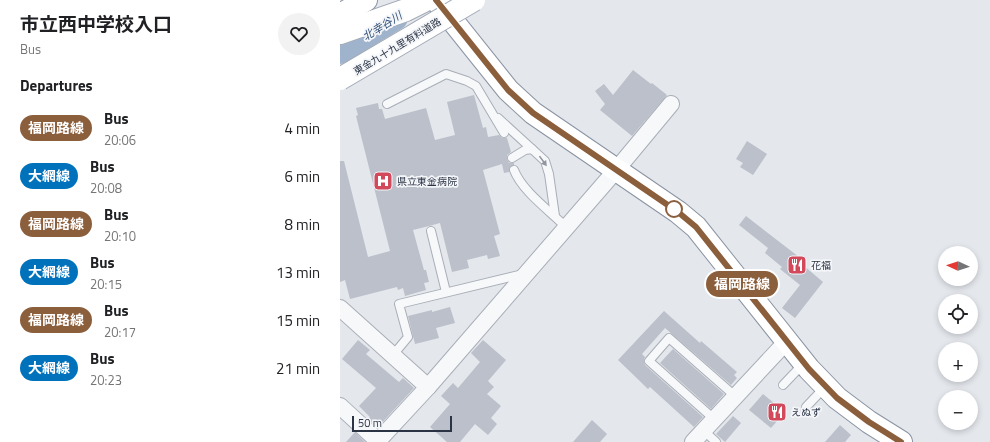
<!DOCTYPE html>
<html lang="en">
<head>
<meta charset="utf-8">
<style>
  body { margin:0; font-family:"Titillium Web","Noto Sans JP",sans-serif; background:#f2f2f2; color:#202124; height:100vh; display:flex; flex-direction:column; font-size:15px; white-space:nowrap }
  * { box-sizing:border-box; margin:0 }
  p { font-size:13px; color:#757577 }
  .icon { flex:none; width:22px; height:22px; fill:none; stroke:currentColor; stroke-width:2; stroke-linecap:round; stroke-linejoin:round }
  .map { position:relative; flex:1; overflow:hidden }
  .details { display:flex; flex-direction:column; background:#fff; width:340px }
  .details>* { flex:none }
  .badge { padding:0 8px; border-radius:13px; font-size:14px; line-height:26px }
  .needle { width:26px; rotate:273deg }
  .tools { position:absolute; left:598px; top:246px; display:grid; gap:8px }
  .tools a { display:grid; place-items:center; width:40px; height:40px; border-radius:50%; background:#fff; box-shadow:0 2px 6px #0003; font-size:20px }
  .scale { position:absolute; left:12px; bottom:10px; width:100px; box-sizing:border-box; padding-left:4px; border:2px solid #2b3445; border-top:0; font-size:11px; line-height:14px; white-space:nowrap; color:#2b3445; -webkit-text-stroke:3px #f4f6f9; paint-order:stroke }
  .map>.badge { position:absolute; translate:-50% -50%; box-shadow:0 0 0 2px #fff }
  h2 { padding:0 20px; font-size:15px; line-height:36px }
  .round { display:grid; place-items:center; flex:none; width:42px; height:42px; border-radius:21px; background:#f2f2f2 }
  .overview { display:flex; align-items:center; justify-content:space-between; height:68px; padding:0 20px }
  h1 { font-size:19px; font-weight:700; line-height:30px }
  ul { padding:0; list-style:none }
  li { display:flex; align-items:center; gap:12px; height:48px; padding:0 20px }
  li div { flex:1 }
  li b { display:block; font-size:15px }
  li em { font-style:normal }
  li .badge { min-width:44px; font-weight:700; text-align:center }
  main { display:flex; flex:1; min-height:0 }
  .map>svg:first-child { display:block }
</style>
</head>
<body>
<main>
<section class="details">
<div class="overview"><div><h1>市立西中学校入口</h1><p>Bus</p></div><a class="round"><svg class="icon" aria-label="heart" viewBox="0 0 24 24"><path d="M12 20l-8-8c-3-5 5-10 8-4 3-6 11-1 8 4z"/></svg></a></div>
<h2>Departures</h2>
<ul>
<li><span class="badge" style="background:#8b5e3c;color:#fff">福岡路線</span><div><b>Bus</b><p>20:06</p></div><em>4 min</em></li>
<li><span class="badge" style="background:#0072bc;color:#fff">大網線</span><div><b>Bus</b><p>20:08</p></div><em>6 min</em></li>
<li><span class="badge" style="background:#8b5e3c;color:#fff">福岡路線</span><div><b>Bus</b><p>20:10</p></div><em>8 min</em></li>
<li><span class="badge" style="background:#0072bc;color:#fff">大網線</span><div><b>Bus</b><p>20:15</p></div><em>13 min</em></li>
<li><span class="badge" style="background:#8b5e3c;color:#fff">福岡路線</span><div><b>Bus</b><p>20:17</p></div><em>15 min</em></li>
<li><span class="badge" style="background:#0072bc;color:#fff">大網線</span><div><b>Bus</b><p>20:23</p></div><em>21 min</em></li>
</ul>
</section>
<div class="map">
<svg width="650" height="442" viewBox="0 0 650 442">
  <rect width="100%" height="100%" fill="#e4e7ec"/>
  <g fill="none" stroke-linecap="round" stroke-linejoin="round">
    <path stroke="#9fb4cc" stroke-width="24" d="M 0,52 L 56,18"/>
  </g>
  <g fill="#bbc0ca">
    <path d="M 293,70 L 311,84 L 312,83 L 327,95 L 292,136 L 260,110 L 265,104 L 255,91 L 264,84 L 273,95 Z"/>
    <path d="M 134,95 L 143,128 L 146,127 L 148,137 L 159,135 L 162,138 L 167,138 L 171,152 L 167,155 L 167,159 L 169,163 L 174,163 L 174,165 L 170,167 L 169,172 L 164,173 L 162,164 L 143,170 L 160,234 L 154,236 L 160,256 L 148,259 L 147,255 L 127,260 L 129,268 L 112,272 L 100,223 L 89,226 L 73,230 L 84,270 L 86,270 L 89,282 L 84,283 L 86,290 L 65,296 L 63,288 L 58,290 L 57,287 L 10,299 L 5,280 L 0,282 L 0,161 L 4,161 L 28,257 L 50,251 L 16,116 L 18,115 L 16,108 L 38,103 L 39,109 L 42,109 L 45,119 L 86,108 L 95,140 L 115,135 L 107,102 Z"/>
    <path d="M 407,141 L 427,154 L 413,175 L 400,167 L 403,163 L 396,159 Z"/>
    <path d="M 406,216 L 459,257 L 457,260 L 483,282 L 455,318 L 442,308 L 460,285 L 440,269 L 442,267 L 425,253 L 428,248 L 399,225 Z"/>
    <path d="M 110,307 L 115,323 L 96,328 L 99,338 L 75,344 L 68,316 L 92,310 L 92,312 Z"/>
    <path d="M 324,311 L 360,343 L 361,341 L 397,372 L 394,375 L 397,378 L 391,385 L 325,328 L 302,354 L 305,357 L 304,360 L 305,365 L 363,417 L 354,427 L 310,387 L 308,389 L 278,360 Z"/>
    <path d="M 18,340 L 30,350 L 26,354 L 59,382 L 63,378 L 74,388 L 37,428 L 28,419 L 30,417 L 19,406 L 36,388 L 2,359 Z"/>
    <path d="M 143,340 L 166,360 L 148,381 L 154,387 L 147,394 L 161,406 L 151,418 L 157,424 L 148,435 L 135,424 L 120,442 L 107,442 L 90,427 L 110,404 L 101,396 L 113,383 L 118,388 L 140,362 L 131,353 Z"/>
    <path d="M 333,349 L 384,394 L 371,409 L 320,363 Z"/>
    <path d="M 423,394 L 445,412 L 431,428 L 409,410 Z"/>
    <path d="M 393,416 L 401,423 L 385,442 L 376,434 Z"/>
    <path d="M 252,420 L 267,434 L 260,442 L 233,442 Z"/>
    <path d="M 500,425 L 511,435 L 505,442 L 485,442 Z"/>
    <path d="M 15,432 L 25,442 L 6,442 Z"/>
  </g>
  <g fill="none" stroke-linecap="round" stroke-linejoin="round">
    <g stroke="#a9aeb7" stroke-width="10">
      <g id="service">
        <path d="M 47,104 L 106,74 L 127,81 L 136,86 L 164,133"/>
        <path d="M 158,118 L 192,149"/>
        <path d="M 172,158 L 185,150 L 192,149 L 205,161 L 209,174 L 215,216"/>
        <path d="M 174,170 C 182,191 210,211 226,227"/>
        <path d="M 91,231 L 106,292"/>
        <path d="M 53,355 L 68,337 L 59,304 L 183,274"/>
        <path d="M 443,385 L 464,363"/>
        <path d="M 466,407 L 485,387"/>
        <path d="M 374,419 L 309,361 L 329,338 L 395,396"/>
        <path d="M 363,430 L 376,442"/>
      </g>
    </g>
    <g stroke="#a9aeb7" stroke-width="18">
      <g id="minor">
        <path d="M 0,308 L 88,387"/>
        <path d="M 0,406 L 38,441"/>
        <path d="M 37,442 L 88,387 L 277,169 L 331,104"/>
        <path d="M 353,442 L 447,341"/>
      </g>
    </g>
    <g stroke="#a3abb8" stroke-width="24">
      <path id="primary" d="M 0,33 L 66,10 L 86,0"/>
    </g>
    <g stroke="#8b94a3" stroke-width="24">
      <g id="trunk">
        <path d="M 96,0 L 168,90 L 193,113 L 338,212 L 356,227 L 469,369 L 497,398 L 529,422 L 561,442"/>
        <path d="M 0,15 L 26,0"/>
      </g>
    </g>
    <use href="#service" stroke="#f7f8fa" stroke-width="8"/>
    <use href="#minor" stroke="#f7f8fa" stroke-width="16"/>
    <use href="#primary" stroke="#fff" stroke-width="22"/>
    <use href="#trunk" stroke="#fff" stroke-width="22"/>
    <g stroke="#a3abb8" stroke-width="24" stroke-linecap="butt">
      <path id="primary-bridge" d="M 0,79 L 134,0"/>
    </g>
    <use href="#primary-bridge" stroke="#fff" stroke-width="22"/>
  </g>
  <defs><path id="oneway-solid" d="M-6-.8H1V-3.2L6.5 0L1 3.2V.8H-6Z"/></defs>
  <use fill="#9196a0" href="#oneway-solid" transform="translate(203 161) rotate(54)"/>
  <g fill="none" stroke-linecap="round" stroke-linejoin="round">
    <g stroke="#fff" stroke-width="9">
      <path id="line" d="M 96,0 L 168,90 L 193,113 L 338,212 L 356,227 L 469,369 L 497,398 L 529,422 L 561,442"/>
    </g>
    <use href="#line" stroke="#8b5e3c" stroke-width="6"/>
  </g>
  <defs>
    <g id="hospital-square" transform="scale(1)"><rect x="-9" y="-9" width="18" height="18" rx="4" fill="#d1495b" stroke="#f4f6f9"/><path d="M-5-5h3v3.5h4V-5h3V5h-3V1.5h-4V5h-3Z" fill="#fff"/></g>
    <g id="restaurant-square" transform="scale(1)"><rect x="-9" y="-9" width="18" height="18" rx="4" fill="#d1495b" stroke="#f4f6f9"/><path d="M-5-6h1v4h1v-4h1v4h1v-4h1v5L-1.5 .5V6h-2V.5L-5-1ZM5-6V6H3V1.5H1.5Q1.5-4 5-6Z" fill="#fff"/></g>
  </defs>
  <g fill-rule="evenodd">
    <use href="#hospital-square" x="43" y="181"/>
    <use href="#restaurant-square" x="457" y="265"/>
    <use href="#restaurant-square" x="437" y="412"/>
  </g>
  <circle fill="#fff" stroke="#8b5e3c" stroke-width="2" cx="334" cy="209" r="8"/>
  <g text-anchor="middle" stroke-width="3.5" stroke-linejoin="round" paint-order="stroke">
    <g font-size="10" fill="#2b3445" stroke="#f4f6f9">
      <text transform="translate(57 46) rotate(-31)" y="4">東金九十九里有料道路</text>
    </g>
    <g font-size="10" fill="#2b3445" stroke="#f4f6f9" text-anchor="start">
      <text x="57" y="185">県立東金病院</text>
      <text x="471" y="269">花福</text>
      <text x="451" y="416">えぬず</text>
    </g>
    <g font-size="11" font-style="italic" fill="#34527a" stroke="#f4f6f9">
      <text transform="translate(42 26) rotate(-32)" y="4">北幸谷川</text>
    </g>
  </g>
</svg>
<div class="tools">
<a><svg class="needle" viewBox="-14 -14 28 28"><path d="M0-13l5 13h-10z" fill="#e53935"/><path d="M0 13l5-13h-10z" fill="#757577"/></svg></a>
<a><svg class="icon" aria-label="locate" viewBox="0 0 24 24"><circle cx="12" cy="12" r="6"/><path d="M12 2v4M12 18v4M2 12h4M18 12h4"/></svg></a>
<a>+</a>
<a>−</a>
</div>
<div class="scale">50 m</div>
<b class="badge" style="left:402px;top:284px;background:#8b5e3c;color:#fff">福岡路線</b>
</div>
</main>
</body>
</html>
